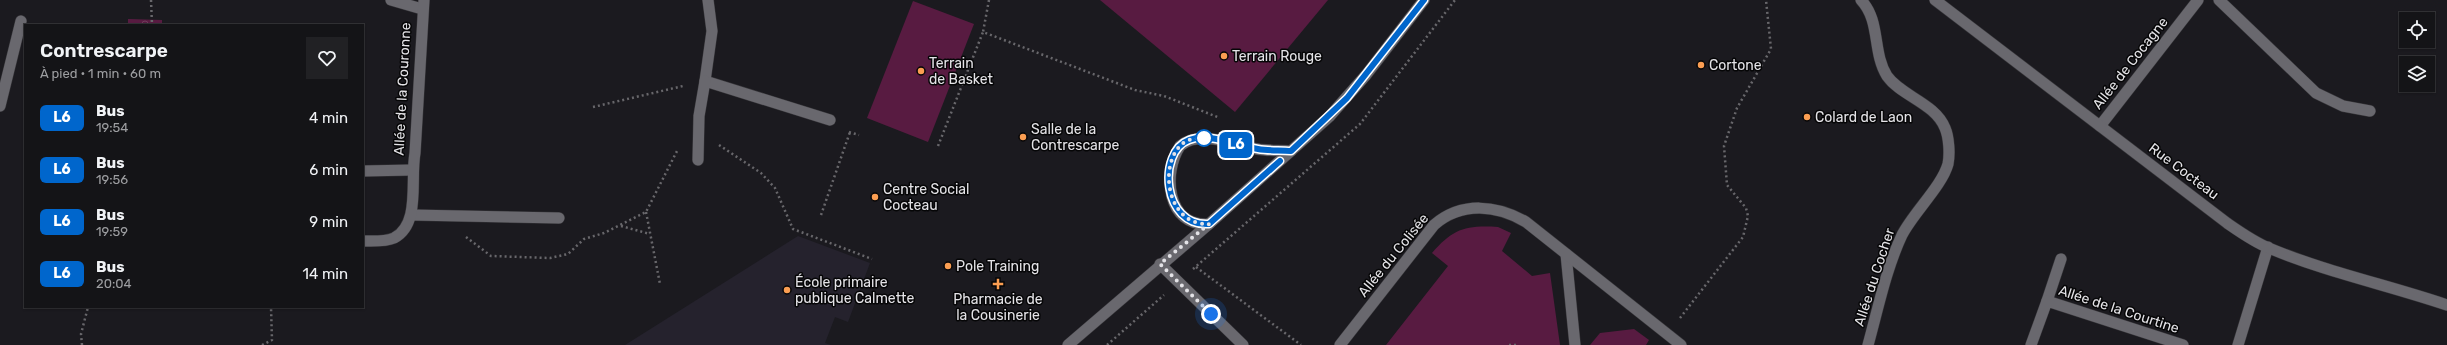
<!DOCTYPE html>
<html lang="fr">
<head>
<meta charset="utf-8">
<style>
  body { margin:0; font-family:Rubik,sans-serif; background:#212124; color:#f1f3f6; height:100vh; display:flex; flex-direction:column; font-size:15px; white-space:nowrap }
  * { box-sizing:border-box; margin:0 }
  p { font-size:13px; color:#9d9ea1 }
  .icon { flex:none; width:22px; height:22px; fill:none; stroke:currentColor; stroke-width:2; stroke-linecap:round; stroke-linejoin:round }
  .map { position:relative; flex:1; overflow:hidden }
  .panel { position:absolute; left:24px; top:24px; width:340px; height:284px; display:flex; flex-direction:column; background:#141417; border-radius:0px; box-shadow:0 1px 3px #0004,0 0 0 1px #333336 }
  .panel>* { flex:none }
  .badge { padding:0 8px; border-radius:6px; font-size:14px; line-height:26px }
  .tools { position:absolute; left:2399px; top:12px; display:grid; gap:8px }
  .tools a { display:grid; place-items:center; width:36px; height:36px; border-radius:0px; background:#141417; box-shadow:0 1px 3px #0004,0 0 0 1px #333336; font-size:20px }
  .you { position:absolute; width:20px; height:20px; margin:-10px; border:3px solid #fff; border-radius:50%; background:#1a73e8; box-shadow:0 0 0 6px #1a73e833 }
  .map>.badge { position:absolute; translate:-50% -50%; box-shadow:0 0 0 2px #fff }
  .round { display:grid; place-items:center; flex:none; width:42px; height:42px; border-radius:0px; background:#212124 }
  .summary { display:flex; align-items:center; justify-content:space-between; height:68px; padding:0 16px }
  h1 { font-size:19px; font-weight:600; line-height:30px }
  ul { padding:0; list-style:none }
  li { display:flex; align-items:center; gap:12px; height:52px; padding:0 16px }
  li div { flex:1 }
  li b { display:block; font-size:15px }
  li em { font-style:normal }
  li .badge { min-width:44px; font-weight:700; text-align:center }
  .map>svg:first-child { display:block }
</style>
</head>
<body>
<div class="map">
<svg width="2447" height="345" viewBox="0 0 2447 345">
  <defs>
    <pattern id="park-crowns" width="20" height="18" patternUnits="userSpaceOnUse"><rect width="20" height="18" fill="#581b41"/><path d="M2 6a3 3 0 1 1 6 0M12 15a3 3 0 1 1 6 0" fill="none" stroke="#703c5c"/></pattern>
  </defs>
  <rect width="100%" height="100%" fill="#1b1a1f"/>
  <path fill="#25222d" d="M 798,236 L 870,263 L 848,322 L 835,317 L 825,343 L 831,345 L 625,345 Z"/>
  <g fill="#581b41">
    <path d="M 1100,0 L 1328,0 L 1235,112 Z"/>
    <path d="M 913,1 L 974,24 L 928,142 L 867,118 Z"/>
    <path d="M 1498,227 L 1511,233 L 1502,251 L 1532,276 L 1550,273 L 1560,345 L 1386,345 L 1448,266 L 1432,253 C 1453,229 1465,225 1498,227 Z"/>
    <path d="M 1634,329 L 1649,340 L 1646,345 L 1590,345 L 1600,333 Z"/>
  </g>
  <path fill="url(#park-crowns)" d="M 128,19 L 162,20 L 162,25 L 128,25 Z"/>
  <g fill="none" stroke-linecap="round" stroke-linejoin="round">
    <g stroke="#37363a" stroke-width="12">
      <path id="service" d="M 1209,224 C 1167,227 1162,174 1180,146 C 1201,129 1234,145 1257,149 C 1268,151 1280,150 1291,151"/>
    </g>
    <g stroke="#37363a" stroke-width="12">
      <g id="minor">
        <path d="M 391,0 L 422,9"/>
        <path d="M 708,0 L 712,31 L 705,81 L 830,120"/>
        <path d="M 1861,0 C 1881,21 1872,52 1887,76 C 1901,96 1935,103 1945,128 C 1949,137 1950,154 1948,164 C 1942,186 1913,213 1902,235 C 1886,269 1878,309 1868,345"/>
        <path d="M 2219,0 L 2316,93 L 2343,106 L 2370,111"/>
        <path d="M 0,106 L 21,21"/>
        <path d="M 2100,126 L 2198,0"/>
        <path d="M 698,160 L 699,116 L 705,81"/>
        <path d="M 363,171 L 412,170"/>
        <path d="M 412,215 L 559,218"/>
        <path d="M 363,241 C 372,241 385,242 394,238 C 421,224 410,180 415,153 L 424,0"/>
        <path d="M 1566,254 L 1575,345"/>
        <path d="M 1160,264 L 1243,345"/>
        <path d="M 2047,301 L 2061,259"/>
        <path d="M 1068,345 L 1209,224 L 1329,117 L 1366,75 L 1424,0"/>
        <path d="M 1340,345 L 1434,225 C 1462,201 1497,205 1526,222 L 1681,345"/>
        <path d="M 2031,345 L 2047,301 L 2183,345"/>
        <path d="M 2238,345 L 2268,247"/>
      </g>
    </g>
    <g stroke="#37363a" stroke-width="12">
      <path id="tertiary" d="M 1935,0 L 2227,223 C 2240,232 2254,242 2269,248 C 2326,272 2388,285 2447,305"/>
    </g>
    <g stroke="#68676b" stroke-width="2.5" stroke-dasharray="2 3" stroke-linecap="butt">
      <path d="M 151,0 L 152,25"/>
      <path d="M 989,0 L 983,32 L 1135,90 L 1164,96 L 1220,118"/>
      <path d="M 593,107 L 683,86"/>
      <path d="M 849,132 L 859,135"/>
      <path d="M 719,145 L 761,173 L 775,188 L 793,229 L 872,259"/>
      <path d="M 938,146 L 983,32"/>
      <path d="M 646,212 L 660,284"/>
      <path d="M 821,215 L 850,132"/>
      <path d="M 621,226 L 650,234"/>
      <path d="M 466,237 L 491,256 L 550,258 L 568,254 L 584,239 L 604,233 L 646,212 L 677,151"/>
      <path d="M 1196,267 L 1301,345"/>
      <path d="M 1193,269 L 1360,124 L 1455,0"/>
      <path d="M 1680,318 L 1743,237 L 1748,216 L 1746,208 L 1727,185 L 1724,146 L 1737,108 L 1771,49 L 1766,0"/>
      <path d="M 82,345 L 81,334 L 88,307"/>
      <path d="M 262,345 L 272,340 L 271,307"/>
      <path d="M 1107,345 L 1164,295"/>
      <path d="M 1509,345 L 1516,345"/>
    </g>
    <use href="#service" stroke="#69686e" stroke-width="11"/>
    <use href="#minor" stroke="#69686e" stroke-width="11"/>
    <use href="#tertiary" stroke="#69686e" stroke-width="11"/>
  </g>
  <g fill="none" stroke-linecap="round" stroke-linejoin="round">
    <g stroke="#fff" stroke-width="9">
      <path id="line" d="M 1280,161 L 1209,224 C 1162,227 1157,152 1189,140 C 1209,132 1237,146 1258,149 C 1269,151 1280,150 1291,151 L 1347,98 L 1424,0"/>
    </g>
    <use href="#line" stroke="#06c" stroke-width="6"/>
    <path stroke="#e4e3e7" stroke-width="4" stroke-dasharray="0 7.2" d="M 1204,138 C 1196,138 1187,139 1181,145 C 1158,167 1168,226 1209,224 L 1160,264 L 1211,314"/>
  </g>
  <g fill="#fb9e52" stroke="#060607" stroke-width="1.5">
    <circle cx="1224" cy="56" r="4"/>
    <circle cx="1701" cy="65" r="4"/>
    <circle cx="921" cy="71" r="4"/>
    <circle cx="1807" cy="117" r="4"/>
    <circle cx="1023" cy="137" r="4"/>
    <circle cx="875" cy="197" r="4"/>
    <circle cx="948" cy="266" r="4"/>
    <path d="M996 278h4v4h4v4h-4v4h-4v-4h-4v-4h4z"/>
    <circle cx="787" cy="290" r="4"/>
  </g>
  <circle fill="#fff" stroke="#06c" stroke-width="2" cx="1204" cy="138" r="8"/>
  <g text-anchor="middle" stroke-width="3" stroke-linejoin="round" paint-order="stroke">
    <g font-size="14" fill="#e4e3e7" stroke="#060607" text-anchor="start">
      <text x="1232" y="61">Terrain Rouge</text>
      <text x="929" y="68">Terrain<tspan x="929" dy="16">de Basket</tspan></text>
      <text x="1709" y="70">Cortone</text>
      <text x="1815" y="122">Colard de Laon</text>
      <text x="1031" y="134">Salle de la<tspan x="1031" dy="16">Contrescarpe</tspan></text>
      <text x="883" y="194">Centre Social<tspan x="883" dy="16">Cocteau</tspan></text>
      <text x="956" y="271">Pole Training</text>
      <text x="795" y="287">École primaire<tspan x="795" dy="16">publique Calmette</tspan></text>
      <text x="998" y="304" text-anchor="middle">Pharmacie de<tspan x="998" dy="16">la Cousinerie</tspan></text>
    </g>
    <g font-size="14" fill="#e4e3e7" stroke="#060607">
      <text transform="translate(2130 63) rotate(-52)" y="5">Allée de Cocagne</text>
      <text transform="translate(402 89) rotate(-87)" y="5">Allée de la Couronne</text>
      <text transform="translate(2184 171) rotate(37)" y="5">Rue Cocteau</text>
      <text transform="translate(1393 255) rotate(-51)" y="5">Allée du Colisée</text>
      <text transform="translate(1874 277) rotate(-72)" y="5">Allée du Cocher</text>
      <text transform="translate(2119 309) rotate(18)" y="5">Allée de la Courtine</text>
    </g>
  </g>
</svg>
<div class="tools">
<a><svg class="icon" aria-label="locate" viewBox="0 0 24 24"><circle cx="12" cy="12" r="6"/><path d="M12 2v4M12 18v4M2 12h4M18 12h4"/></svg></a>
<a><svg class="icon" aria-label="layers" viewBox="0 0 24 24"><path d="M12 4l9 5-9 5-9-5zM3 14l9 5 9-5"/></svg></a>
</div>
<div class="you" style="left:1211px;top:314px"></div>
<b class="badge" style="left:1236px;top:145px;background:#06c;color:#fff">L6</b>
<section class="panel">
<div class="summary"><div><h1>Contrescarpe</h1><p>À pied · 1 min · 60 m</p></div><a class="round"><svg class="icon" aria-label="heart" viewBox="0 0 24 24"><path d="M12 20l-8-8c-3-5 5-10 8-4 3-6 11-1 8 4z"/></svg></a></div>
<ul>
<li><span class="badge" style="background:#06c;color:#fff">L6</span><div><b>Bus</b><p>19:54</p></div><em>4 min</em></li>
<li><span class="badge" style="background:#06c;color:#fff">L6</span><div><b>Bus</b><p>19:56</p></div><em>6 min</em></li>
<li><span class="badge" style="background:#06c;color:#fff">L6</span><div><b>Bus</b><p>19:59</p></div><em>9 min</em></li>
<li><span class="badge" style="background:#06c;color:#fff">L6</span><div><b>Bus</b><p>20:04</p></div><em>14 min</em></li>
</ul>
</section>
</div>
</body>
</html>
